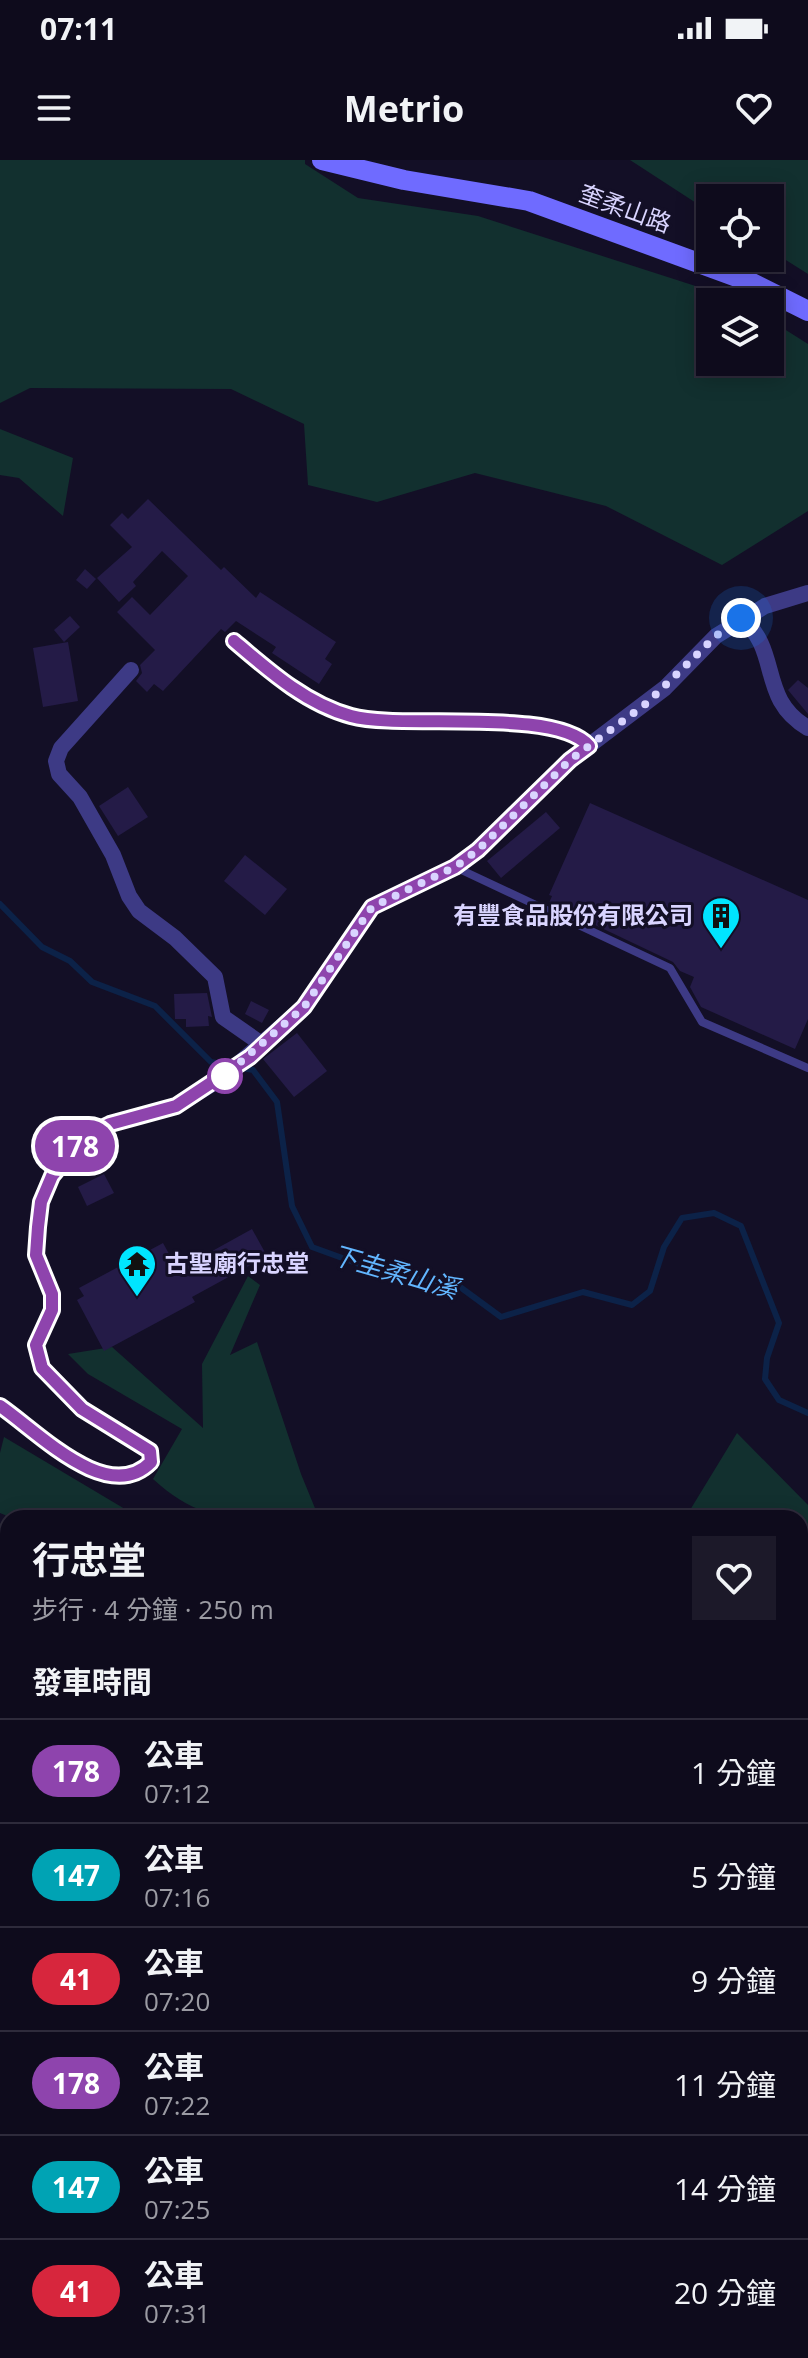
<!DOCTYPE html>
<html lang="zh-TW">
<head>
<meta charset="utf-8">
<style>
  body { margin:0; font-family:"Open Sans","Noto Sans TC",sans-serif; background:#1c1929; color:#f1f3f6; height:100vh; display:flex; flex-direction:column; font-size:30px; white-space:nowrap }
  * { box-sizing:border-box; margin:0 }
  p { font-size:26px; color:#9b9ba3 }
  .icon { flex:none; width:44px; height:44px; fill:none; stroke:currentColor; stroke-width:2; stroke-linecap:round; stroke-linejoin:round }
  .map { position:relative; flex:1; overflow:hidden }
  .details { position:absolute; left:0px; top:1350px; width:808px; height:848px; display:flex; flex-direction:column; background:#0e0b1c; border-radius:24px 24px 0 0; box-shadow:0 4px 20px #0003,0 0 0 2px #2e2b3b }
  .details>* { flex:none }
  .badge { padding:0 16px; border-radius:26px; font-size:28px; line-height:52px }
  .fabs { position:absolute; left:696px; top:24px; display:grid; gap:16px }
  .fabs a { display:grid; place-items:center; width:88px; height:88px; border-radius:0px; background:#0e0b1c; box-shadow:0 4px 20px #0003,0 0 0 2px #2e2b3b; font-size:40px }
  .you { position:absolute; width:40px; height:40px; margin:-20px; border:6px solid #fff; border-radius:50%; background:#1a73e8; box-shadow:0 0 0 12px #1a73e833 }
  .map>.badge { position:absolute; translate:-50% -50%; box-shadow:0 0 0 4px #fff }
  h2 { padding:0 32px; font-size:30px; line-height:72px }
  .round { display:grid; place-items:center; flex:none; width:84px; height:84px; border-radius:0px; background:#1c1929 }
  .overview { display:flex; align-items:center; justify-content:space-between; height:136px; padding:0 32px }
  h1 { font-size:38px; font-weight:700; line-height:60px }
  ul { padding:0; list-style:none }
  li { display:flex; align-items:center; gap:24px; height:104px; padding:0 32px; border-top:2px solid #2e2b3b }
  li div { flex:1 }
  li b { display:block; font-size:30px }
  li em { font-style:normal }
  li .badge { min-width:88px; font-weight:700; text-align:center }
  .status { display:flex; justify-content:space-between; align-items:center; height:56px; padding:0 40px; background:#0e0b1c; direction:ltr }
  .status svg { height:22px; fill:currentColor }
  header { display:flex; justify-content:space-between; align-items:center; height:104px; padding:0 32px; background:#0e0b1c; font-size:36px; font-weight:700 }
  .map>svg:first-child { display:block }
</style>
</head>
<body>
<div class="status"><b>07:11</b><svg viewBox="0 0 49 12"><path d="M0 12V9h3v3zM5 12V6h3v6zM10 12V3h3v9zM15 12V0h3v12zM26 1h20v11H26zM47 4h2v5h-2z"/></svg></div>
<header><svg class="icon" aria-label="menu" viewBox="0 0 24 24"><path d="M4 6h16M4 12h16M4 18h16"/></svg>Metrio<svg class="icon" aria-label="heart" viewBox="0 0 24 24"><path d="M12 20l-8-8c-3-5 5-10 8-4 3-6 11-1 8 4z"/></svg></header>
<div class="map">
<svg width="808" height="2198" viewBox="0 0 808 2198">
  <rect width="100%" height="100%" fill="#130f26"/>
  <g fill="#12302f">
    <path d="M 0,0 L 305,0 L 305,4 L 358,38 L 478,56 L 739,140 L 742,142 L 710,142 L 710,202 L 770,202 L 770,160 L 808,184 L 808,351 L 722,405 L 606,346 L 475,313 L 377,342 L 308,325 L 304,264 L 231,229 L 30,228 L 0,243 Z"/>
    <path d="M 630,0 L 808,0 L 808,114 L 770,90 L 770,38 L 710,38 L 710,52 Z"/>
    <path d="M 0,269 L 73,298 L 63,356 L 19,318 L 0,315 Z"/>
    <path d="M 248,1116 L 260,1125 L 230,1195 L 257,1182 L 301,1314 L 319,1358 C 248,1358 209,1370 153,1319 L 182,1269 L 88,1214 L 68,1194 L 112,1187 L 203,1268 L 202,1204 Z"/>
    <path d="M 737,1273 L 808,1345 L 808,1655 L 800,1655 L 800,1358 L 672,1358 L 687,1355 Z"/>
    <path d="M 4,1277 L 140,1358 L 12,1358 L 0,1353 L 0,1293 Z"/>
    <path d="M 0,1601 L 8,1604 L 8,1905 L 0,1904 Z"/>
  </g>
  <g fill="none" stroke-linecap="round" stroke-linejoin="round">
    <g stroke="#0c2248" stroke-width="6">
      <path d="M 0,744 L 42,787 L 70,801 L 92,822 L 155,846 L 211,902 L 253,910 L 277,942 L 292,1046 L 312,1087 L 389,1115 L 456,1124 L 501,1157 L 583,1132 L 632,1145 L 650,1131 L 664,1087 L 682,1058 L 714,1053 L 741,1066 L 779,1163 L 767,1198 L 765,1219 L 779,1240 L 808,1253"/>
      <path d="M 800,2148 L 808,2144"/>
      <path d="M 0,2176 L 8,2176"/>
      <path d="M 619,2190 L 645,2198"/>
      <path d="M 717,2198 L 725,2190"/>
    </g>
  </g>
  <g fill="#241b47">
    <path d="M 148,339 L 221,410 L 224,407 L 256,438 L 260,432 L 336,482 L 325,499 L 332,504 L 319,524 L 272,493 L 276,487 L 236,461 L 225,472 L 221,469 L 163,531 L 154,524 L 147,532 L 136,521 L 142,513 L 140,505 L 155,490 L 117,452 L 132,437 L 150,455 L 188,416 L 162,391 L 133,422 L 136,426 L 119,442 L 97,418 L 132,387 L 110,365 L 122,353 L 128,359 Z"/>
    <path d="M 85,409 L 96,419 L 87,429 L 76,420 Z"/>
    <path d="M 70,456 L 80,467 L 64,482 L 54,470 Z"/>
    <path d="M 68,482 L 78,541 L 43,547 L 33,488 Z"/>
    <path d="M 798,520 L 808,528 L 808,554 L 788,530 Z"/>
    <path d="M 128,627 L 148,657 L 118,676 L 99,646 Z"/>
    <path d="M 590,643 L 808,740 L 808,859 L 795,889 L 701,847 L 690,827 L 694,817 L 680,811 L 673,802 L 549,743 L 552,736 L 549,735 Z"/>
    <path d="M 546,652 L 560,668 L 501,718 L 487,701 Z"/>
    <path d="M 245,695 L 287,729 L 265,755 L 224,721 Z"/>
    <path d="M 207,833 L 212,857 L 208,856 L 209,866 L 186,867 L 186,859 L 175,859 L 174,834 Z"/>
    <path d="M 251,841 L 269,850 L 262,863 L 245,854 Z"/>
    <path d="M 297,873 L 327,911 L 294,937 L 263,899 Z"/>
    <path d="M 104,1014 L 114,1033 L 87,1046 L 78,1027 Z"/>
    <path d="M 252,1069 L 267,1096 L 192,1137 L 195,1142 L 104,1191 L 77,1140 L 84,1136 L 79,1128 L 163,1083 L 178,1110 Z"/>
  </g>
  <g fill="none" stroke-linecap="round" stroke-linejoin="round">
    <path stroke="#3d3a85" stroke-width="8" d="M 455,707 L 670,808 L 702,862 L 808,908"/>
    <g stroke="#3d3a85" stroke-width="16">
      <path d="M 741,458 C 782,491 757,538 808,568"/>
      <path d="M 234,481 C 268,510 306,544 351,556 C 400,570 556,547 589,586"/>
      <path d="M 131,510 L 61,588 L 56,601 L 59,614 L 80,637 L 113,695 L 129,736 L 139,751 L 175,778 L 215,817 L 223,857 L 263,885"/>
      <path d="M 0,1246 C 38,1272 109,1346 151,1302 L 150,1291 L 82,1249 L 42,1208 L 36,1185 L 52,1150 L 52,1134 L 36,1095 L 38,1067 L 41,1042 L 52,1016 L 67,994 L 85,976 L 110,964 L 176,946 L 222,918 L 304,847 L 372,747 L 455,707 L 478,690 L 570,600 L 665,528 L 716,476 L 765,446 L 808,433"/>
    </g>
    <g stroke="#6f6bff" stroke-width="20">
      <path d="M 322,0 L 404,20 L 529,41 L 748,121 L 808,151"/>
      <path d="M 0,1583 L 8,1587"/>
      <path d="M 800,1661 L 808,1662"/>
    </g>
  </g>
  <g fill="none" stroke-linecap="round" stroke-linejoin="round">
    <g stroke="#fff" stroke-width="18">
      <path id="line" d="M 0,1246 C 38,1272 108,1346 151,1302 L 150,1291 L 82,1249 L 42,1208 L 36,1185 L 52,1150 L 52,1134 L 36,1095 L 38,1067 L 41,1042 L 52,1016 L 85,976 L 110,964 L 176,946 L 250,897 L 304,847 L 372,747 L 455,707 L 478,690 L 570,600 L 589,586 C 555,547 401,570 351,556 C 306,544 268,510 234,481"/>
    </g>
    <use href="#line" stroke="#8e44ad" stroke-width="12"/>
    <path stroke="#d9d4ff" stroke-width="8" stroke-dasharray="0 14.4" d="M 225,916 L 222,918 L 304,847 L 372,747 L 455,707 L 478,690 L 570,600 L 647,543 L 716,476 L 741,458"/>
  </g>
  <defs>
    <g id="building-pin" transform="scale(2)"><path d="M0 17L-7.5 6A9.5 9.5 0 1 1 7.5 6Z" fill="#00e5ff" stroke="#130f26"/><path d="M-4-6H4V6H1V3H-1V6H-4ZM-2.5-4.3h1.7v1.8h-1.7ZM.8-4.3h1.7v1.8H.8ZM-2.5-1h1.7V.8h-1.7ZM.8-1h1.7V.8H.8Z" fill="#111"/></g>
    <g id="temple-pin" transform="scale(2)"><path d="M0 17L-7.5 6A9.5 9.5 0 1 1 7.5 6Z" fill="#00e5ff" stroke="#130f26"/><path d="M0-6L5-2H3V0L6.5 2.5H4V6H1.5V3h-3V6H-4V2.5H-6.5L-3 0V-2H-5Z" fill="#111"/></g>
  </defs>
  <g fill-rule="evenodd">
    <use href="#building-pin" x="721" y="756"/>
    <use href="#temple-pin" x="137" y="1104"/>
  </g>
  <circle fill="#fff" stroke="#8e44ad" stroke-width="4" cx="225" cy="916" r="16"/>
  <g text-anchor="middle" stroke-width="6" stroke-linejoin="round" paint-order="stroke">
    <g font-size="24" fill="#d9d4ff" stroke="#130f26">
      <text transform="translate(625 49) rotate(20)" y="8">奎柔山路</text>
    </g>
    <g font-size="24" font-weight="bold" fill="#d9d4ff" stroke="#130f26" text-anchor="end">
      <text x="693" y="764">有豐食品股份有限公司</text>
      <text x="165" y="1112" text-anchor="start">古聖廟行忠堂</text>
    </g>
    <g font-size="26" font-style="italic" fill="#62b6ff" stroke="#130f26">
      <text transform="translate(395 1112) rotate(16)" y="9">下圭柔山溪</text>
    </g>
  </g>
</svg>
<div class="fabs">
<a><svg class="icon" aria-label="locate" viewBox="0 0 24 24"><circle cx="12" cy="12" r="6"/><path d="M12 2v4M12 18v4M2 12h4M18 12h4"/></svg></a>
<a><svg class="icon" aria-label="layers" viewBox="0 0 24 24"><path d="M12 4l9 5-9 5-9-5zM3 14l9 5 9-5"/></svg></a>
</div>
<div class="you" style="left:741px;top:458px"></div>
<b class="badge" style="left:75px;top:986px;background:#8e44ad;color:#fff">178</b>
<section class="details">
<div class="overview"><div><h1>行忠堂</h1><p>步行 · 4 分鐘 · 250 m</p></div><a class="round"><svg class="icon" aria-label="heart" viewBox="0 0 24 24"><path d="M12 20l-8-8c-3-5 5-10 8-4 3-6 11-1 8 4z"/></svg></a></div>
<h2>發車時間</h2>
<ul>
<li><span class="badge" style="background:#8e44ad;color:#fff">178</span><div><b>公車</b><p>07:12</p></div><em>1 分鐘</em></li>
<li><span class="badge" style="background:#00a3b4;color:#fff">147</span><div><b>公車</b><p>07:16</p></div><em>5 分鐘</em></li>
<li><span class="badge" style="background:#d7263d;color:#fff">41</span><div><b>公車</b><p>07:20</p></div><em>9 分鐘</em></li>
<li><span class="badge" style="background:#8e44ad;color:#fff">178</span><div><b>公車</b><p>07:22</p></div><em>11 分鐘</em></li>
<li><span class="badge" style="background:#00a3b4;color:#fff">147</span><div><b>公車</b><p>07:25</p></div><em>14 分鐘</em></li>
<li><span class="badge" style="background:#d7263d;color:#fff">41</span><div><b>公車</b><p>07:31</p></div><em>20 分鐘</em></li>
</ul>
</section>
</div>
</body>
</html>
